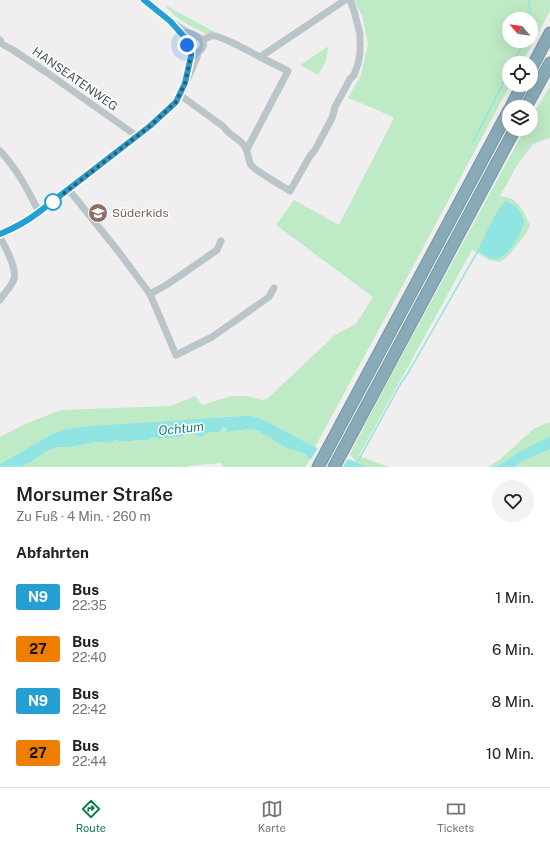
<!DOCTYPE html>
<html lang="de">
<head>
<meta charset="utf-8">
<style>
  body { margin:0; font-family:"Public Sans",sans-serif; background:#f2f2f2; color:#202124; height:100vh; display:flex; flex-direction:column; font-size:15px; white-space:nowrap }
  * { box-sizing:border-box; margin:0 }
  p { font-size:13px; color:#757577 }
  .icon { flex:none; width:22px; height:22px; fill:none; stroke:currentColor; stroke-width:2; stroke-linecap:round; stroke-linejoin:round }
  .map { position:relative; height:467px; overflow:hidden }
  .details { display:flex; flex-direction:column; background:#fff; flex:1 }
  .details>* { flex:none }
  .badge { padding:0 8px; border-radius:3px; font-size:14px; line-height:26px }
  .needle { width:26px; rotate:298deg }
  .tools { position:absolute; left:502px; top:12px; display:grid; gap:8px }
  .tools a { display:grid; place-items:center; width:36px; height:36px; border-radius:50%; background:#fff; box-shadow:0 4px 16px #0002; font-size:20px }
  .you { position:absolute; width:20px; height:20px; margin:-10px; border:3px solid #fff; border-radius:50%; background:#1a73e8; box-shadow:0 0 0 6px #1a73e833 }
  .map>.badge { position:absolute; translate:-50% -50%; box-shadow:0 0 0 2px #fff }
  h2 { padding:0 16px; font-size:15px; line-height:36px }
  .round { display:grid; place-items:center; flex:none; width:42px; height:42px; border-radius:21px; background:#f2f2f2 }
  .summary { display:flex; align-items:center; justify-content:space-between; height:68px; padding:0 16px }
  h1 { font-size:19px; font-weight:600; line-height:30px }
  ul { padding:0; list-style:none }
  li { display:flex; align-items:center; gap:12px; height:52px; padding:0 16px }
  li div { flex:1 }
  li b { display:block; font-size:15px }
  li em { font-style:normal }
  li .badge { min-width:44px; font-weight:700; text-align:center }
  .tab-bar { display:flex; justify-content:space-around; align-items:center; height:56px; border-top:1px solid #e0e0e0; background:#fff; font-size:11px; color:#757577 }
  .tab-bar a { display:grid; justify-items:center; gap:2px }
  .tab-bar .on { color:#0b8043 }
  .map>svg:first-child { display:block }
</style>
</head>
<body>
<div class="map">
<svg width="550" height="467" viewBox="0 0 550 467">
  <rect width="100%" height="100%" fill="#f0eeee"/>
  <g fill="#bfeac6" fill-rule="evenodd">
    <path d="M 353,0 L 550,0 L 550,11 L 522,63 L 509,63 L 509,85 L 510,85 L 410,272 L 315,447 L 262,419 L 252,416 L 221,417 L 205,419 L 152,422 L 66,429 L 54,433 L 0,464 L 0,437 L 25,424 L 61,410 L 171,406 L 195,396 L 202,405 L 231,396 L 245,396 L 263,400 L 268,398 L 335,335 L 356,324 L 373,297 L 276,225 L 294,200 L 339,225 L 394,118 L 373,108 L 348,98 L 361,75 L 368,44 L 362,15 ZM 509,19 L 531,19 L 531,41 L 509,41 Z"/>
    <path d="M 167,6 L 213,31 L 220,34 L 206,34 L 180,20 L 166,7 Z"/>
    <path d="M 329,46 L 325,63 L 318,75 L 300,65 Z"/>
    <path d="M 550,86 L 550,138 L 533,144 L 516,167 L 500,196 C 503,197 507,197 510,198 C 520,202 526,216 530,225 L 526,234 L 510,254 L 505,259 L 499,262 L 489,260 L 472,250 L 359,456 L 389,467 L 367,467 L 356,462 L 350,454 L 388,381 L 525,129 L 531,129 L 531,118 L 542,99 ZM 509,202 L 515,207 L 520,212 L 523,226 L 518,236 L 506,254 L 489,257 L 479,252 L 479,247 L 496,215 Z"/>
    <path d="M 550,422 L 550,436 L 519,452 L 496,467 L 488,467 L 498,461 L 535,428 Z"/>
    <path d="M 221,427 L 227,428 L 226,432 L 250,429 L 256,430 L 271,438 L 276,442 L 288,449 L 302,452 L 310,459 L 305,467 L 223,467 L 221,463 L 189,466 L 188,467 L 21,467 L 31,462 L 47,451 L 58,447 L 70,447 L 97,442 L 111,443 L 115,440 L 121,442 L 125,441 L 132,441 L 133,440 C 139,440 145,438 151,437 C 156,437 159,439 165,437 L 167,439 L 175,437 L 181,437 L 185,434 L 183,432 C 187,430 191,432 194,430 L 216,432 Z"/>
    <path d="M 550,449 L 550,467 L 515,467 L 522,461 Z"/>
  </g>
  <g fill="#90e4e2">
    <path d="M 506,201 C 514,204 523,212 524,221 C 524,231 507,259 496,259 C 490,259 484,255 479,252 L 479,247 C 486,234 495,211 506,201 Z"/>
    <path d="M 242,416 L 252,416 L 262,419 L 315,447 L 356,462 L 367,467 L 336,467 L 310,459 L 302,452 L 288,449 L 276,442 L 271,438 L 256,430 L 250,429 L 226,432 L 227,428 L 222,427 L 221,430 L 219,432 L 209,432 L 201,437 C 194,435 196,436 194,430 C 191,432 187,430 184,432 L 185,434 L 181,437 L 175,437 L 167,439 L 164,437 L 160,439 L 153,437 L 149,440 L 134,440 L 132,441 L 125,441 L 121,442 L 115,440 L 111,443 L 97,442 L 70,447 L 58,447 L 47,451 L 31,462 L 21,467 L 0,467 L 0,464 L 54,433 L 66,429 L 92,426 Z"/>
    <path d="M 550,436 L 550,449 L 522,461 L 515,467 L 496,467 L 519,452 Z"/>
  </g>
  <path fill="#f0eeee" d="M 319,446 L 349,457 L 343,467 L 329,467 L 310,461 Z"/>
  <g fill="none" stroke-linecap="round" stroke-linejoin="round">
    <g stroke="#90e4e2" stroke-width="1.5">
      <path d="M 529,0 L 530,19"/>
      <path d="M 513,63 L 525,41"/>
      <path d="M 473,142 L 509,72"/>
      <path d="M 357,463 L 401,383 L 408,373 L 479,249"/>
    </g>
    <g stroke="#7496a4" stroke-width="13">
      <g id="highway">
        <path d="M 531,69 L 550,33"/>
        <path d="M 511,107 L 522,85"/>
        <path d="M 526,107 L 550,63"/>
        <path d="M 318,467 L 509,110"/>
        <path d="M 334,467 L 515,129"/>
      </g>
    </g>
    <g stroke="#bac5c9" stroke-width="7">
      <path d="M 178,30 L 188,41 C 187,45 188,48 191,51 L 191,56 L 189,68"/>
      <path d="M 0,40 L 2,44 L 13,50 L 46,72 L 134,134 L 137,137"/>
      <path d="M 202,40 C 206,39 208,37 211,36 C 219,34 252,53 260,57 L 345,0"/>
      <path d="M 180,95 L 224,127 C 228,134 236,137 242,143 C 249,149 247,158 251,165 C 254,170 284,187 290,191 L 310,156 L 315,150 L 332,118 L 335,107 L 350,79 L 354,75 L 358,64 L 360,53 L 360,34 L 354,11 L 350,0"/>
      <path d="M 247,149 L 288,71 L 260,57"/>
      <path d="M 0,151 C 17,169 28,190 39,212"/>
      <path d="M 69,190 L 118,251 L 150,294 L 176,355 L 212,337 L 269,297 L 274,288"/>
      <path d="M 0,234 C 16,228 25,222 39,212 L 150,126 L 172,106 L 176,101 L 182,92 L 197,57 L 198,52 C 203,49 206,43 201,39 C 198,35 191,35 187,32 C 172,23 158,11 144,0"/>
      <path d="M 0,237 C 5,247 17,267 14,279 C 12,286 4,293 0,300"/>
      <path d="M 150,294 L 168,284 L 217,250 L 221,241"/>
    </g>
    <use href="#highway" stroke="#89abb8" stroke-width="11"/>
  </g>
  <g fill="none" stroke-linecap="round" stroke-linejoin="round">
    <g stroke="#fff" stroke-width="9">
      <path id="line" d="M 0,234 C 15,228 26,222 39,212 L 150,126 L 176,102 L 185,83 L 191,56 L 191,51 C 188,48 187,45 188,41 L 170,21 L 144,0"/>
    </g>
    <use href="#line" stroke="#249fd3" stroke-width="6"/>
    <path stroke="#475559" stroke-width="4" stroke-dasharray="0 7.2" d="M 53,202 L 150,126 L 176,102 L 185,83 L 191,56 L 191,51 L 189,49 L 187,45"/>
  </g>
  <defs>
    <g id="school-disc" transform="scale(1)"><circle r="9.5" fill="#8d6e63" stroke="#fff"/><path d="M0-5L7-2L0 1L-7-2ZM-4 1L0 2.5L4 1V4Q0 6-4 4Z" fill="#fff"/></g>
  </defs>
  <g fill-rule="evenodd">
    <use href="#school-disc" x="98" y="213"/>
  </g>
  <circle fill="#fff" stroke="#249fd3" stroke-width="2" cx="53" cy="202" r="8"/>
  <g text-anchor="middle" stroke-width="3" stroke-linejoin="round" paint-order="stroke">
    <g font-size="12" fill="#475559" stroke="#fff">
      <text transform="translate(75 79) rotate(35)" y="4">HANSEATENWEG</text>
    </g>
    <g font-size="12" fill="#785e54" stroke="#fff" text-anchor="start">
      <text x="112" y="217">Süderkids</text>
    </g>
    <g font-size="13" font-style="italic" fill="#177f7e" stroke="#fff">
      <text transform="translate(181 428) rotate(-6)" y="5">Ochtum</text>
    </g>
  </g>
</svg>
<div class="tools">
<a><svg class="needle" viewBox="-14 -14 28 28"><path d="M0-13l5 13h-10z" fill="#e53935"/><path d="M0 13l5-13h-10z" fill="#757577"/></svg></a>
<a><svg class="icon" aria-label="locate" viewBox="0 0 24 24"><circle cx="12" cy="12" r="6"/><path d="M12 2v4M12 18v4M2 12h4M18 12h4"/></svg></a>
<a><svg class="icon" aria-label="layers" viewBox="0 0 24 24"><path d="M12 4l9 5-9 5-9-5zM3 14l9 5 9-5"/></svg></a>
</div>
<div class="you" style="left:187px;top:45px"></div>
</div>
<section class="details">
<div class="summary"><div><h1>Morsumer Straße</h1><p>Zu Fuß · 4 Min. · 260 m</p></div><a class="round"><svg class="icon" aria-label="heart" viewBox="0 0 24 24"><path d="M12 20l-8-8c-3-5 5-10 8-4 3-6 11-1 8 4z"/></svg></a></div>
<h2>Abfahrten</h2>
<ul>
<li><span class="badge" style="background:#249fd3;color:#fff">N9</span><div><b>Bus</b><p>22:35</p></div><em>1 Min.</em></li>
<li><span class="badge" style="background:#ef7d00;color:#111">27</span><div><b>Bus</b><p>22:40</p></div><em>6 Min.</em></li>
<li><span class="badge" style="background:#249fd3;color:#fff">N9</span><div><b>Bus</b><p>22:42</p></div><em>8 Min.</em></li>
<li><span class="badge" style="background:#ef7d00;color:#111">27</span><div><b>Bus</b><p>22:44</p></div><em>10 Min.</em></li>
</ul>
</section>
<nav class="tab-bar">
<a class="on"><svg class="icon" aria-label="directions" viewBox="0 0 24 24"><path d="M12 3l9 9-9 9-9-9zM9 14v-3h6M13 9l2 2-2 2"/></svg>Route</a>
<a><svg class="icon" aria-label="map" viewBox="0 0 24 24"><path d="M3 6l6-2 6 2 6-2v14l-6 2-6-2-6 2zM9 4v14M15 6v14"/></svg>Karte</a>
<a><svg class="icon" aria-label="tickets" viewBox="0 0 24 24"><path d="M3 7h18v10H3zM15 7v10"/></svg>Tickets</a>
</nav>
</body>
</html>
